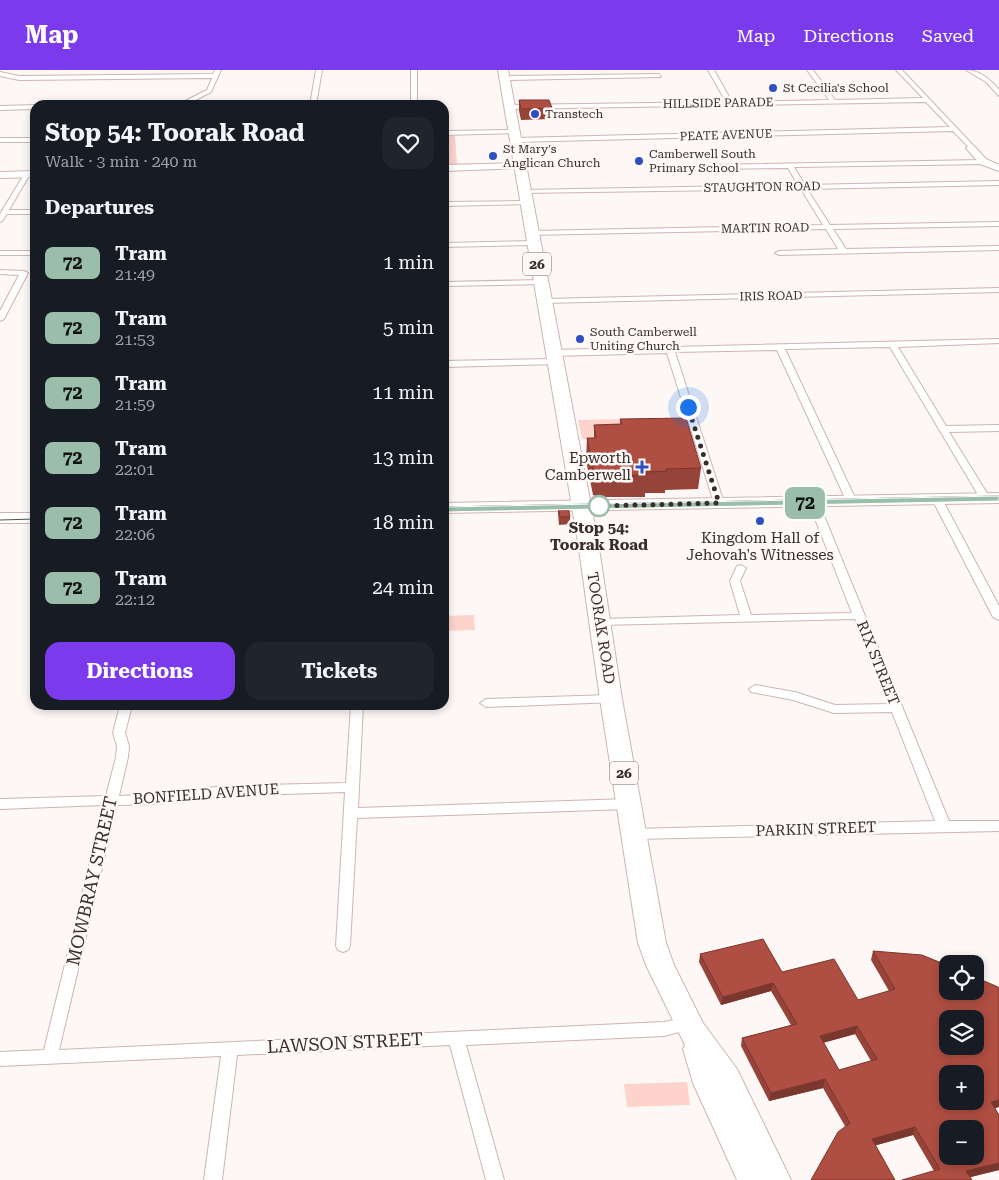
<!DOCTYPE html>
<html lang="en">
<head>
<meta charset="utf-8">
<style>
  body { margin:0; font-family:"Roboto Serif",serif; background:#20242c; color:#f1f3f6; height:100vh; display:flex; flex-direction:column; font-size:19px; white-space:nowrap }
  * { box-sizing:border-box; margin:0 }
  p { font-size:16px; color:#9ea1a6 }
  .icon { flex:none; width:28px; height:28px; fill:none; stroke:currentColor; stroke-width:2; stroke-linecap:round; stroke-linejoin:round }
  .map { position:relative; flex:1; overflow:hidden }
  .details { position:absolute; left:30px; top:30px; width:419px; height:610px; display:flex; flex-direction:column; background:#171b24; border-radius:15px; box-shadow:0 2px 8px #0003 }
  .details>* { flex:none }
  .badge { padding:0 10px; border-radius:8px; font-size:18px; line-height:32px }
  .controls { position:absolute; left:939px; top:885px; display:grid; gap:10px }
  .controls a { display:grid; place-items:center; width:45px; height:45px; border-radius:10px; background:#171b24; box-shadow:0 2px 8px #0003; font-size:25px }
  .you { position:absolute; width:25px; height:25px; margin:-12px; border:4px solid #fff; border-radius:50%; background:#1a73e8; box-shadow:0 0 0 8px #1a73e833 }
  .map>.badge { position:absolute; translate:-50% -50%; box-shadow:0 0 0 2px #fff }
  h2 { padding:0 15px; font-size:19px; line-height:45px }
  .round { display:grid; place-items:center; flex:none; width:52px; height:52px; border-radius:15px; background:#20242c }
  .overview { display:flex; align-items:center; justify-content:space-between; height:85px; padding:0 15px }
  h1 { font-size:24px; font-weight:700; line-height:38px }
  .button { display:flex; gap:10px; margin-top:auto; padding:10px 15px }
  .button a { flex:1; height:58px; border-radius:15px; background:#7c3aed; color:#fff; font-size:20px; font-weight:700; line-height:58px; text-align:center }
  .button a+a { background:#20242c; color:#f1f3f6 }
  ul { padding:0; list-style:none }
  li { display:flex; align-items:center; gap:15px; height:65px; padding:0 15px }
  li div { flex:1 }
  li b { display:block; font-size:19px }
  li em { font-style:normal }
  li .badge { min-width:55px; font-weight:700; text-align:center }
  header { display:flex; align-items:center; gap:30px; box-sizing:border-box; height:70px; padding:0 25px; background:#7c3aed; color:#fff }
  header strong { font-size:24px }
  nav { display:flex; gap:28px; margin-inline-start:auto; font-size:18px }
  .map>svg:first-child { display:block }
</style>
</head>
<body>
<header>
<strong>Map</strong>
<nav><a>Map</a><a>Directions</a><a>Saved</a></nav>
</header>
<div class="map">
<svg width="999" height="1110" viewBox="0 0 999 1110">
  <rect width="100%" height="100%" fill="#fdf7f6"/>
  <g fill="#fdd3cc">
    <path d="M 444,66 L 455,66 L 457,94 L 444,95 Z"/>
    <path d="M 630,349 L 688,367 L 582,369 L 578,350 Z"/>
    <path d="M 474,545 L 475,560 L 444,561 L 444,546 Z"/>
    <path d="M 687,1012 L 690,1035 L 627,1037 L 624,1014 Z"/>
  </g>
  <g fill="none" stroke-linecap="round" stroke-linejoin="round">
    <g stroke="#ceb5b1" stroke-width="2">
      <g id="street">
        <path d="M 215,0 L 221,0 L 211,22 L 186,35 L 150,35 L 153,33 L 183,32 L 207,20 L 212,8 L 19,10 L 0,6 L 0,2 L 19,6 L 213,4 Z"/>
        <path d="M 316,0 L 322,0 L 316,35 L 310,35 Z"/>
        <rect x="411" y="0" width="6" height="35"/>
        <path d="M 708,0 L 714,0 L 732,32 L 829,30 L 807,0 L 813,0 L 835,30 L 923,28 L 896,0 L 902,0 L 986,89 L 999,95 L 999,99 L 987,94 L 794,97 L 805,115 L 999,111 L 999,115 L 807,119 L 830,155 L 999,152 L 999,156 L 833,159 L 846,179 L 999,176 L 999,180 L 779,185 L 775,183 L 779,181 L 838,179 L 826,159 L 528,165 L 528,161 L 531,161 L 823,155 L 801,119 L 522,123 L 521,122 L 524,120 L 798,115 L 788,98 L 712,99 L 709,97 L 712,95 L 981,90 L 953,61 L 515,72 L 512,70 L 515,68 L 950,57 L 926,32 L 509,39 L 506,37 L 509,35 L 726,32 Z"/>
        <path d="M 966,0 C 980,0 991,10 999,20 L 999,26 L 986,12 Z"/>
        <path d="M 659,4 L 661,7 L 504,10 L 501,8 L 504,6 Z"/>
        <path d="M 35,35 L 35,39 L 0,40 L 0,36 Z"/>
        <path d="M 513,60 L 516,62 L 515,63 L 444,65 L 444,61 Z"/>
        <rect x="0" y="68" width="35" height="4"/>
        <path d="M 25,103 L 30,104 L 9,140 L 35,140 L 35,144 L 7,144 L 2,151 L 0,152 L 0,144 Z"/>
        <path d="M 526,131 L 529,133 L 528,134 L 444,136 L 444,132 Z"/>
        <path d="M 533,171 L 536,171 L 536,175 L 444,177 L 444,173 Z"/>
        <rect x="0" y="181" width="35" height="4"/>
        <path d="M 0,200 L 24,201 L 28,203 L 4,249 L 0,251 L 0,241 L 19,205 L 0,204 Z"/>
        <path d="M 540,210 L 544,212 L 543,214 L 444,216 L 444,212 Z"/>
        <path d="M 999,218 L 999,222 L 544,233 L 540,231 L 544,229 Z"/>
        <path d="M 999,269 L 999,273 L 898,277 L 946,356 L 999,355 L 999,361 L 949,362 L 990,428 L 985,431 L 980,428 L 890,277 L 785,279 L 856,430 L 851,433 L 846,430 L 777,280 L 675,282 L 724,433 L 719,436 L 714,433 L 667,283 L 553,286 L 549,283 L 553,280 Z"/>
        <path d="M 555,289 L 559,292 L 558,294 L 444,297 L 444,291 Z"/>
        <path d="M 937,426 L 942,429 L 999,536 L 999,550 L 993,547 L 932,429 Z"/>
        <path d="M 813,428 L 818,431 L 949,751 L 999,751 L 999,761 L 634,769 L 629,767 L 627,764 L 629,761 L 634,759 L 935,751 L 892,642 L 834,643 L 793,630 L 751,622 L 749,619 L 755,615 L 795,622 L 835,635 L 889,634 L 855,549 L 600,555 L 594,552 L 600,549 L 740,545 L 730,511 L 737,496 L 741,495 L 746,498 L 740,511 L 751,545 L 852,543 L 808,431 Z"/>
        <path d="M 611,625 L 617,629 L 615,632 L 486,637 L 480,633 L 486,629 Z"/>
        <path d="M 120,635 L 132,635 L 125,663 L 129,676 L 128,687 L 119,726 L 157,724 L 224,716 L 346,713 L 351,635 L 363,635 L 358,738 L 629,729 L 634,731 L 636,734 L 634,737 L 629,739 L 357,748 L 350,876 L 348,880 L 343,882 L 338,880 L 336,876 L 345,722 L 224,726 L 157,734 L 117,735 L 59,980 L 664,952 L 689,947 L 694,948 L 697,953 L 694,958 L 664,966 L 466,975 L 504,1110 L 486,1110 L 450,975 L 237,985 L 222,1110 L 204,1110 L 221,986 L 0,996 L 0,982 L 44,980 L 104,735 L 0,739 L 0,729 L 106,726 L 116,687 L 117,676 L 113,663 Z"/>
      </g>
    </g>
    <g stroke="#ceb5b1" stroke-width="2">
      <g id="secondary">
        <path d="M 971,75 L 974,76 L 986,90 L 999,95 L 999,101 L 980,94 L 966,78 Z"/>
        <path d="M 519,93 L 524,96 L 522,98 L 444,101 L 444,95 Z"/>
        <path d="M 35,101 L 35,107 L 0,108 L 0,102 Z"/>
      </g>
    </g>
    <g stroke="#ceb5b1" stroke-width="2">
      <g id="primary">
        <path d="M 999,423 L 999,433 L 444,443 L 444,433 Z"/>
        <rect x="0" y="443" width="35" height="10"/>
      </g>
    </g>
    <g stroke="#ceb5b1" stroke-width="2">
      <path id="highway" d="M 498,0 L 508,0 L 598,472 L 622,629 L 666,873 L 674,895 L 703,953 L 737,999 L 791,1110 L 737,1110 L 693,1013 L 683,979 L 685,975 L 646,895 L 638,873 L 600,629 L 578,472 Z"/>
    </g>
    <use href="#street" fill="#fff" fill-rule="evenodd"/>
    <use href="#secondary" fill="#fff" fill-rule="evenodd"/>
    <use href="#primary" fill="#fff" fill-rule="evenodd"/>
    <use href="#highway" fill="#fff" fill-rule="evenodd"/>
    <g stroke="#584f4d" stroke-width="1">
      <path d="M 444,437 L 999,426"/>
      <path d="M 0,450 L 35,449"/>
    </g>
  </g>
  <g fill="#964339" fill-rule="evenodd">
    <path d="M 519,30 L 552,38 L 551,49 L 521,50 L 519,41 Z"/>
    <path d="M 620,349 L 701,398 L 698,419 L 665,420 L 665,423 L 645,423 L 645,427 L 598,427 L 593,425 L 586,390 L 587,368 L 594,368 L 594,355 L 620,354 Z"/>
    <path d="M 558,436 L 570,447 L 570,454 L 559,455 L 558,443 Z"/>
    <path d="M 873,881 L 948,921 L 999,919 L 999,1037 L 995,1038 L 999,1045 L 999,1100 L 970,1107 L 934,1101 L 913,1065 L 876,1075 L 845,1056 L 823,1018 L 769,1031 L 741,976 L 742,968 L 791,955 L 771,921 L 721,935 L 699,892 L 700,884 L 782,902 L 858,930 L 889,921 L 871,890 ZM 855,964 L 871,991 L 839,1000 L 823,973 Z"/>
  </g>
  <g fill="#7a372e">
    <path d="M 773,913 L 771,921 L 721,935 L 723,927 Z"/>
    <path d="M 857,956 L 855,964 L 818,974 L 820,966 Z"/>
    <path d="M 825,1009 L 823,1018 L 769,1031 L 771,1023 Z"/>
    <path d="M 999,1030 L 999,1037 L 988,1040 L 991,1032 Z"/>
    <path d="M 915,1057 L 913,1065 L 870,1077 L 872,1069 Z"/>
    <path d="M 999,1093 L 999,1100 L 963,1109 L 966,1101 Z"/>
  </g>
  <g fill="#af4e42" stroke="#7a372e" fill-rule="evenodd">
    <path d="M 519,30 L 549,30 L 552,38 L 521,39 Z"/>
    <path d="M 686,348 L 701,398 L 666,399 L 667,401 L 646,402 L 647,405 L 599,406 L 594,404 L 587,368 L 596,368 L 594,355 L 622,354 L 620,349 Z"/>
    <path d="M 558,436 L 568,436 L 570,447 L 560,447 Z"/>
    <path d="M 763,869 L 782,902 L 834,889 L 858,930 L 895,919 L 873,881 L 922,885 L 939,892 L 948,892 L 949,894 L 948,894 L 948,921 L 975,921 L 975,907 L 998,917 L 999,919 L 999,1030 L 991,1032 L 999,1045 L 999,1093 L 966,1101 L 972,1110 L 902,1110 L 940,1099 L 915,1057 L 872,1069 L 895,1110 L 811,1110 L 838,1062 L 850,1053 L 825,1009 L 771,1023 L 742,968 L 797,954 L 773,913 L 723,927 L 700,884 ZM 948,949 L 975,949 L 975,976 L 948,976 ZM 857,956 L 877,989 L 839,1000 L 820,966 ZM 948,1004 L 975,1004 L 975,1031 L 948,1031 ZM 948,1059 L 975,1059 L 975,1086 L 948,1086 Z"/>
  </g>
  <path fill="#9abeaa" stroke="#fff" d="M 999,426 L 999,431 L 444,442 L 439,440 L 444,437 Z"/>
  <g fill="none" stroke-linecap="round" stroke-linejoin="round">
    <path stroke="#372d2b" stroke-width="5" stroke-dasharray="0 9" d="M 599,436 L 719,433 L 688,337"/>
  </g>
  <g fill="#2e4fbf" stroke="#fdf7f6" stroke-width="2">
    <circle cx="773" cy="18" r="5"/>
    <circle cx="535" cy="44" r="5"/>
    <circle cx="493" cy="86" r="5"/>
    <circle cx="639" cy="91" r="5"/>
    <circle cx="580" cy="269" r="5"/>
    <path d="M639.5 389.5h5v5h5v5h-5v5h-5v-5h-5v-5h5z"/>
    <circle cx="760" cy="451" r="5"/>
  </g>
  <circle fill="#fff" stroke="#9abeaa" stroke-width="2.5" cx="599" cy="436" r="10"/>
  <g text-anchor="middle" stroke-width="5" stroke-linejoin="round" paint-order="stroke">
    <g font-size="12" fill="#372d2b" stroke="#fdf7f6" text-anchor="start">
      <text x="783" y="22">St Cecilia's School</text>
      <text x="545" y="48">Transtech</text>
      <text x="503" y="83">St Mary's<tspan x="503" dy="14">Anglican Church</tspan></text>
      <text x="649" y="88">Camberwell South<tspan x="649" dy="14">Primary School</tspan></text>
      <text x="590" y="266">South Camberwell<tspan x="590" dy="14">Uniting Church</tspan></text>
    </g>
    <g font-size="12" fill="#372d2b" stroke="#fdf7f6">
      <text transform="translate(718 33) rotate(-1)" y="4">HILLSIDE PARADE</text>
      <text transform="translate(726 65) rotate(-2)" y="4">PEATE AVENUE</text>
      <text transform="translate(762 117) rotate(-1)" y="4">STAUGHTON ROAD</text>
      <text transform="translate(765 158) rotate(-1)" y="4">MARTIN ROAD</text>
      <text transform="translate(771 226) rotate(-1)" y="4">IRIS ROAD</text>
    </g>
    <g fill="#fdf7f6" stroke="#726a68" stroke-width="1">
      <rect x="523" y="182.5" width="28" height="23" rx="4"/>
      <rect x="610" y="691.5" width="28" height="23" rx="4"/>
    </g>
    <g font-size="14" font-weight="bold" fill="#372d2b">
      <text x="537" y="199">26</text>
      <text x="624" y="708">26</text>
    </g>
    <g font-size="15" fill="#372d2b" stroke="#fdf7f6" text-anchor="end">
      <text x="631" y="393">Epworth<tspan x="631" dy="17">Camberwell</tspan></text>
      <text x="760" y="473" text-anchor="middle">Kingdom Hall of<tspan x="760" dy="17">Jehovah's Witnesses</tspan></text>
    </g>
    <g font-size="15" font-weight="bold" fill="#372d2b" stroke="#fdf7f6">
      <text x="599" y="463">Stop 54:<tspan x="599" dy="17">Toorak Road</tspan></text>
    </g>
    <g font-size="15" fill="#372d2b" stroke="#fdf7f6">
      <text transform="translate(601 558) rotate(81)" y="5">TOORAK ROAD</text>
      <text transform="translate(878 593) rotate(68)" y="5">RIX STREET</text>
      <text transform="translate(206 724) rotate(-4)" y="5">BONFIELD AVENUE</text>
      <text transform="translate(816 759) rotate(-2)" y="5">PARKIN STREET</text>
    </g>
    <g font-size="18" fill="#372d2b" stroke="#fdf7f6">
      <text transform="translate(92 811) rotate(-77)" y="6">MOWBRAY STREET</text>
      <text transform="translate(345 973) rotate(-3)" y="6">LAWSON STREET</text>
    </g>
  </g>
</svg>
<div class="controls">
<a><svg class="icon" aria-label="locate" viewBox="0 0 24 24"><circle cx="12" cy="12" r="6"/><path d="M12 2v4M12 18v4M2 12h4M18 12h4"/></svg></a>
<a><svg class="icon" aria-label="layers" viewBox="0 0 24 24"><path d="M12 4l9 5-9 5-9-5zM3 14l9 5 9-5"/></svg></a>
<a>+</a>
<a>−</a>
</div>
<div class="you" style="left:688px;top:337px"></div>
<b class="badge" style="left:805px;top:433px;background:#9abeaa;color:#111">72</b>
<section class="details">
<div class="overview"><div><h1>Stop 54: Toorak Road</h1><p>Walk · 3 min · 240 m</p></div><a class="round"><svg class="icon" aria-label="heart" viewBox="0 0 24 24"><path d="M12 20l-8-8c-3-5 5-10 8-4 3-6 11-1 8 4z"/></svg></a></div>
<h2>Departures</h2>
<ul>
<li><span class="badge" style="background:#9abeaa;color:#111">72</span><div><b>Tram</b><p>21:49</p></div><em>1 min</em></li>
<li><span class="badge" style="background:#9abeaa;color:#111">72</span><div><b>Tram</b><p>21:53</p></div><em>5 min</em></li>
<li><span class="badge" style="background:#9abeaa;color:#111">72</span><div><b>Tram</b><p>21:59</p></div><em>11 min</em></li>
<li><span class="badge" style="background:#9abeaa;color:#111">72</span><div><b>Tram</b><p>22:01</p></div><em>13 min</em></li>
<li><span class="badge" style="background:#9abeaa;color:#111">72</span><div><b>Tram</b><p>22:06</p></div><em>18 min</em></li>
<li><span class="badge" style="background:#9abeaa;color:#111">72</span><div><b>Tram</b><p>22:12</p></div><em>24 min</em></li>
</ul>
<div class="button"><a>Directions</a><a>Tickets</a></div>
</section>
</div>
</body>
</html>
